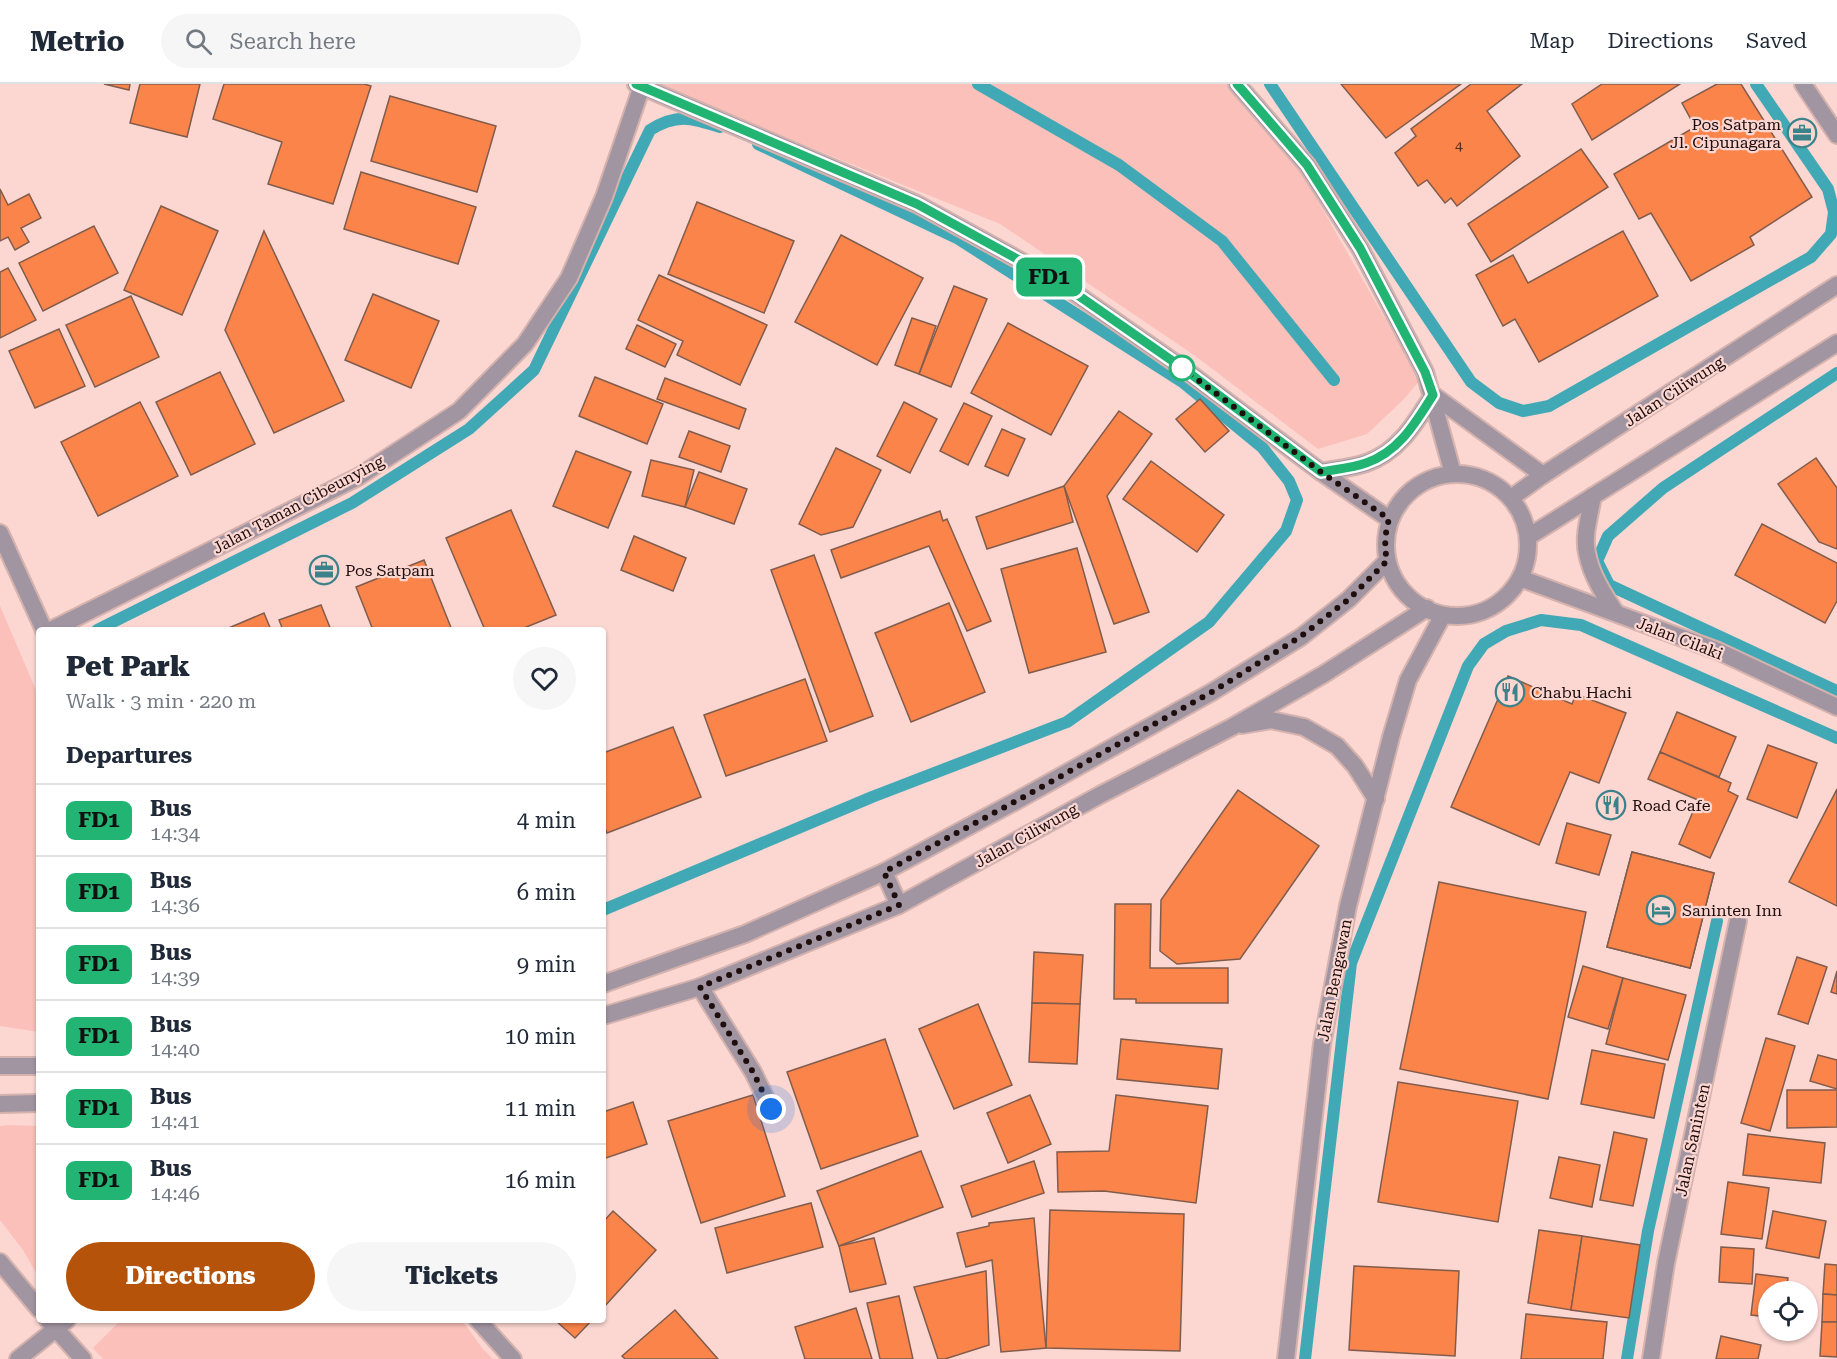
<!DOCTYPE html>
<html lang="en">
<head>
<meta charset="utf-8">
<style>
  body { margin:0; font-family:"Roboto Serif",serif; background:#f6f6f7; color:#1f2937; height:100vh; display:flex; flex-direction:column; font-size:22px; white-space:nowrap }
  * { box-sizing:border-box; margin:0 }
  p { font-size:20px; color:#747a83 }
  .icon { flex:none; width:33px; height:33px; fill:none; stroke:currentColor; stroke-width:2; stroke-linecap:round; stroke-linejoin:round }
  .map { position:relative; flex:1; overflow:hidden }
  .drawer { position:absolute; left:36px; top:543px; width:570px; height:696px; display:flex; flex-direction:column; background:#fff; border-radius:6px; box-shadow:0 2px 4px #0004 }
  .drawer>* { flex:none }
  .badge { padding:0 12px; border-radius:9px; font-size:21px; line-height:39px }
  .controls { position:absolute; left:1758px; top:1197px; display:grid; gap:12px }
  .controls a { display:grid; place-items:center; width:60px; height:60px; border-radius:50%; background:#fff; box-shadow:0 2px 4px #0004; font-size:30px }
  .you { position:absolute; width:30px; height:30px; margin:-15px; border:4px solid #fff; border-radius:50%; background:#1a73e8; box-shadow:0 0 0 9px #1a73e833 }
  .map>.badge { position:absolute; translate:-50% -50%; box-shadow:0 0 0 3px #fff }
  h2 { padding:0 30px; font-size:22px; line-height:54px }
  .round { display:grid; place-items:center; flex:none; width:63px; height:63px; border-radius:32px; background:#f6f6f7 }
  .head { display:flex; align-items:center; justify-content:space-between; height:102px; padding:0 30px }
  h1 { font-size:28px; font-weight:800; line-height:45px }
  .button { display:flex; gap:12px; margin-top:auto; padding:12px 30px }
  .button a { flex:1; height:69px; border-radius:36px; background:#b45309; color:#fff; font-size:24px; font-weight:800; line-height:69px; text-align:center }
  .button a+a { background:#f6f6f7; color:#1f2937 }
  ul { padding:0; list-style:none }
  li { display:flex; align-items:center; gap:18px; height:72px; padding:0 30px; border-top:2px solid #e0e1e3 }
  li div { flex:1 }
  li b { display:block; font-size:22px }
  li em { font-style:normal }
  li .badge { min-width:66px; font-weight:700; text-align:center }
  header { display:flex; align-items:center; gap:36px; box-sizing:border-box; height:84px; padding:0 30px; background:#fff; border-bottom:2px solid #e0e1e3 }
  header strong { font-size:28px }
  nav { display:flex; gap:33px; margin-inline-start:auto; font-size:21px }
  .search { width:420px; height:54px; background:#f6f6f7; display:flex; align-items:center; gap:15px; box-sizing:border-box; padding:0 21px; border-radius:33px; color:#747a83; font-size:22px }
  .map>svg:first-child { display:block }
</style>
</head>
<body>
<header>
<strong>Metrio</strong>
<div class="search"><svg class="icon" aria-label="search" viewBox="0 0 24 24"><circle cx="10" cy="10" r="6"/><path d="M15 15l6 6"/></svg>Search here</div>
<nav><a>Map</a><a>Directions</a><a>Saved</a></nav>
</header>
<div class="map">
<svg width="1837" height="1275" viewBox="0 0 1837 1275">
  <rect width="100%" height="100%" fill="#fcd6d1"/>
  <g fill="#fbc0ba">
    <path d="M 653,0 L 1243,0 L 1299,84 L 1420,296 L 1403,316 L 1367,350 L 1318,365 L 1194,271 L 1000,140 Z"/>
    <path d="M 0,522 L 39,613 L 39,948 L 0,942 Z"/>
    <path d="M 8,1041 L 39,1042 L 39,1194 L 23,1166 L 0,1136 L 0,1042 Z"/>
    <path d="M 121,1236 L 462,1236 L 482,1264 L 493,1275 L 103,1275 L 93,1264 Z"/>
  </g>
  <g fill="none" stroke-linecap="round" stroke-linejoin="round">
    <g stroke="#40a9b5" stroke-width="12">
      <path d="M 978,0 L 1119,81 L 1222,157 L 1334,296"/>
      <path d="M 1270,0 L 1471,298 L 1499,319 L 1523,327 L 1549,322 L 1811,173 L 1831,150 L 1834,128 L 1828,105 L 1756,0"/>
      <path d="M 1837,289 L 1663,404 L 1608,452 L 1597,477 L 1609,501 L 1837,607"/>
      <path d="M 97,546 L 352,419 L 469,345 L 534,286 L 650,46 C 677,29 692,34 720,43"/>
      <path d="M 603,826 L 872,713 L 1067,638 L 1209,538 L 1286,447 L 1297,416 L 1289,397 L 1262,363 L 1184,299 L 957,154 L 758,60"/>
      <path d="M 1305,1275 L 1351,879 L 1468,582 L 1484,560 L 1506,547 L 1541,536 L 1581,541 L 1837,654"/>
      <path d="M 1627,1275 L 1648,1147 L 1717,837"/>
    </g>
  </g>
  <g fill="#fa844a" stroke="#815c4c" stroke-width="1.5">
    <path d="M 104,0 L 130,0 L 129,6 Z"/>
    <path d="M 140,0 L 200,0 L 187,53 L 130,39 Z"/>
    <path d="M 224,0 L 364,0 L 371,2 L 333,120 L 268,100 L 282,58 L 213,35 Z"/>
    <path d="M 1341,0 L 1461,0 L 1386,54 Z"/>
    <path d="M 1471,0 L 1522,0 L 1487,27 L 1520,72 L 1457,122 L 1451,114 L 1445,119 L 1427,96 L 1418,102 L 1395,69 L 1416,52 L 1411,45 Z"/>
    <path d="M 1602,0 L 1680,0 L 1592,56 L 1572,20 Z"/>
    <path d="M 1717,0 L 1741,0 L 1812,113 L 1750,153 L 1754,161 L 1691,197 L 1651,129 L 1639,135 L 1614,90 L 1695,43 L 1682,19 Z"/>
    <path d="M 390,12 L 496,42 L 477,108 L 371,77 Z"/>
    <path d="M 1581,65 L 1608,103 L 1491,178 L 1468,140 Z"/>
    <path d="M 361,88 L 476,123 L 458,180 L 344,145 Z"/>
    <path d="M 0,105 L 8,121 L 29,110 L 41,134 L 21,144 L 29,158 L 15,166 L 8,153 L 0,157 Z"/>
    <path d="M 697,118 L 794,157 L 764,229 L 668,190 Z"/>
    <path d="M 161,122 L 218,147 L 182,231 L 124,206 Z"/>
    <path d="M 94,142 L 118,189 L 43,227 L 19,179 Z"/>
    <path d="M 264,147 L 344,317 L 274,349 L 225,246 Z"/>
    <path d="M 1623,147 L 1658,212 L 1539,278 L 1515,235 L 1503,242 L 1476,191 L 1513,171 L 1528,199 Z"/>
    <path d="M 841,151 L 923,194 L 877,281 L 795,238 Z"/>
    <path d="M 8,184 L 36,236 L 0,254 L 0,188 Z"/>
    <path d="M 659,191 L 767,241 L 740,301 L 677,271 L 683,257 L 638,236 Z"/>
    <path d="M 954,202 L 987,215 L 951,303 L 919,290 Z"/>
    <path d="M 373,210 L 439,237 L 411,304 L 345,276 Z"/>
    <path d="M 131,212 L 159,273 L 95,303 L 66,241 Z"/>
    <path d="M 912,234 L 936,242 L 919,290 L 895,281 Z"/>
    <path d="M 1008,239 L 1088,282 L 1051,351 L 971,309 Z"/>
    <path d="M 637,241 L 676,260 L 665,283 L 626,265 Z"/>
    <path d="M 59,245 L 85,302 L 35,324 L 9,267 Z"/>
    <path d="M 220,288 L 255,360 L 191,391 L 156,318 Z"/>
    <path d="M 595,293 L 663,320 L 647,360 L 579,332 Z"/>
    <path d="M 665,294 L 746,325 L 739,345 L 657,315 Z"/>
    <path d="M 1200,315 L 1229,347 L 1205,368 L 1176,335 Z"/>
    <path d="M 140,318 L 178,392 L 98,432 L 61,358 Z"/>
    <path d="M 904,318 L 937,335 L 910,389 L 877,372 Z"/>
    <path d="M 964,319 L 992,332 L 968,381 L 940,367 Z"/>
    <path d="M 1119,327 L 1152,350 L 1107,412 L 1149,528 L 1114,540 L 1064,402 Z"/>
    <path d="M 1002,345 L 1025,355 L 1008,392 L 985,382 Z"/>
    <path d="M 689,347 L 730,362 L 721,388 L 679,373 Z"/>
    <path d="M 836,364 L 881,386 L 853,443 L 821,451 L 799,440 Z"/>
    <path d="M 576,367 L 631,388 L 608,444 L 553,422 Z"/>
    <path d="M 1816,374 L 1837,404 L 1837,465 L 1819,458 L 1778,400 Z"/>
    <path d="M 651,376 L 694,386 L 685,423 L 642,412 Z"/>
    <path d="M 1151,377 L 1224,431 L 1197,468 L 1123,415 Z"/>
    <path d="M 699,388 L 747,405 L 734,440 L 685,423 Z"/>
    <path d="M 1064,402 L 1073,438 L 987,465 L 976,433 Z"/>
    <path d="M 511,426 L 556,531 L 519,546 L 485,546 L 446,454 Z"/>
    <path d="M 940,427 L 943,437 L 947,435 L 991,537 L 967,547 L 929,462 L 841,494 L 831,466 Z"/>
    <path d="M 1762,440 L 1837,479 L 1837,517 L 1825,539 L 1735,491 Z"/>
    <path d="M 634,452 L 686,474 L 673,507 L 621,486 Z"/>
    <path d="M 1077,464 L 1106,568 L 1029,589 L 1001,485 Z"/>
    <path d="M 814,471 L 873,632 L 830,648 L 771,486 Z"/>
    <path d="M 424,476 L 452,546 L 373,546 L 356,503 Z"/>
    <path d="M 949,519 L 985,608 L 911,638 L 875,549 Z"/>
    <path d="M 321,521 L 331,546 L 283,546 L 279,536 Z"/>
    <path d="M 264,529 L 271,546 L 224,546 Z"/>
    <path d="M 1508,592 L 1572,620 L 1576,610 L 1626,629 L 1599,699 L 1570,688 L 1539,761 L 1451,723 Z"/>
    <path d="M 805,595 L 827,657 L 726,692 L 704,631 Z"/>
    <path d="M 1677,628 L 1736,653 L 1719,693 L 1660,668 Z"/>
    <path d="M 673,643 L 701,713 L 607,749 L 603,739 L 603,669 Z"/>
    <path d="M 1768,661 L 1817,679 L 1797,734 L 1747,715 Z"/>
    <path d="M 1660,668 L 1731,699 L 1728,707 L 1738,712 L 1710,774 L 1679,760 L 1698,716 L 1648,695 Z"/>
    <path d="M 1837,705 L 1837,822 L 1789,798 Z"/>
    <path d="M 1238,706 L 1319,762 L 1240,875 L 1177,880 L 1160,867 L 1161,816 Z"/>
    <path d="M 1567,739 L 1611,751 L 1599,791 L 1556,779 Z"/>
    <path d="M 1632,768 L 1714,789 L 1690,884 L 1607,863 Z"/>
    <path d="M 1632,768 L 1714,789 L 1690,884 L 1607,863 Z"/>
    <path d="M 1439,798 L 1586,828 L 1548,1015 L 1400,985 Z"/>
    <path d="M 1115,820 L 1151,820 L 1150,884 L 1228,884 L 1228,919 L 1136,919 L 1136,915 L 1114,915 Z"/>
    <path d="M 1034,868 L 1083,871 L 1080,920 L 1032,919 Z"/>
    <path d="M 1797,873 L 1827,883 L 1808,940 L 1778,930 Z"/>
    <path d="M 1583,882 L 1623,894 L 1608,945 L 1568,933 Z"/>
    <path d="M 1837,887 L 1837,910 L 1831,908 Z"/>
    <path d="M 1623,894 L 1686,911 L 1668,976 L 1606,960 Z"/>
    <path d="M 1032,919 L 1080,920 L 1077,980 L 1029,978 Z"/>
    <path d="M 978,920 L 1012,1001 L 954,1025 L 919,945 Z"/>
    <path d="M 1766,954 L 1795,962 L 1770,1047 L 1741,1039 Z"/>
    <path d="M 885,955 L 918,1052 L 821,1085 L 787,988 Z"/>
    <path d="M 1121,955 L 1222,965 L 1218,1005 L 1117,995 Z"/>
    <path d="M 1592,966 L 1665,980 L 1654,1034 L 1581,1020 Z"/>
    <path d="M 1818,971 L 1837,976 L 1837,1005 L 1810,997 Z"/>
    <path d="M 1398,998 L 1518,1017 L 1498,1138 L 1378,1118 Z"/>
    <path d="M 1787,1006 L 1837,1006 L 1837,1043 L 1787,1044 Z"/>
    <path d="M 753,1011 L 785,1112 L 701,1139 L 668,1037 Z"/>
    <path d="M 1030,1011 L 1051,1060 L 1008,1079 L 987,1029 Z"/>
    <path d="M 1116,1011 L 1208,1022 L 1196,1119 L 1104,1107 L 1058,1108 L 1057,1068 L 1109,1067 Z"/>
    <path d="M 633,1018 L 647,1060 L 603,1075 L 603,1028 Z"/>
    <path d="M 1614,1048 L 1647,1055 L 1633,1122 L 1600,1116 Z"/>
    <path d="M 1748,1050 L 1825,1059 L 1821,1099 L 1743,1091 Z"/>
    <path d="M 921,1067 L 943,1123 L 839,1162 L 817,1107 Z"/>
    <path d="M 1559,1073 L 1600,1081 L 1592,1123 L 1550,1114 Z"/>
    <path d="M 1034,1077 L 1044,1109 L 972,1133 L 961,1102 Z"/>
    <path d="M 1728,1098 L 1769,1104 L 1762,1155 L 1721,1150 Z"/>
    <path d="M 811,1119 L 823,1163 L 727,1189 L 715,1144 Z"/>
    <path d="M 1050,1126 L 1184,1130 L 1180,1267 L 1046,1264 Z"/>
    <path d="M 613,1127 L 656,1166 L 603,1224 L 603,1138 Z"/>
    <path d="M 1773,1127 L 1826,1137 L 1819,1174 L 1766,1164 Z"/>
    <path d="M 1034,1134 L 1046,1264 L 1001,1268 L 992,1176 L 966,1183 L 957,1149 L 989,1142 L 989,1139 Z"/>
    <path d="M 1539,1146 L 1582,1152 L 1571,1226 L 1528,1219 Z"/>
    <path d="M 1582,1152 L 1640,1161 L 1629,1234 L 1571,1226 Z"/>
    <path d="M 874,1154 L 886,1200 L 850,1208 L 839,1162 Z"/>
    <path d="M 1721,1163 L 1754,1165 L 1752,1200 L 1719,1198 Z"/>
    <path d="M 1825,1180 L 1837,1181 L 1837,1211 L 1823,1210 Z"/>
    <path d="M 1354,1182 L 1459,1187 L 1455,1272 L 1349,1266 Z"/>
    <path d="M 986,1187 L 989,1261 L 945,1275 L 938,1275 L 914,1203 Z"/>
    <path d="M 1756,1190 L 1788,1194 L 1786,1208 L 1768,1208 L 1768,1233 L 1751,1231 Z"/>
    <path d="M 1823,1210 L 1837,1211 L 1837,1238 L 1822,1238 Z"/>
    <path d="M 899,1212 L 913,1275 L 880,1275 L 867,1219 Z"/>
    <path d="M 856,1224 L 872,1275 L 805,1275 L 795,1243 Z"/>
    <path d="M 675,1226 L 718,1275 L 625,1275 L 622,1272 Z"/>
    <path d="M 1526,1230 L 1607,1238 L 1603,1275 L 1521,1275 Z"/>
    <path d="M 555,1236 L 592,1236 L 575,1254 Z"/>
    <path d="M 1822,1238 L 1837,1238 L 1837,1273 L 1820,1272 Z"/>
    <path d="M 1721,1252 L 1761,1261 L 1758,1275 L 1716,1275 Z"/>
  </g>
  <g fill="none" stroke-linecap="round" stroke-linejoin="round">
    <g stroke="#d4b2ae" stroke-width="20">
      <path id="service" d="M 700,903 L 753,988 L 771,1025"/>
    </g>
    <g stroke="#d4b2ae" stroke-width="20">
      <g id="minor">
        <path d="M 1803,0 L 1837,51"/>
        <path d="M 0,449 L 44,546"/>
        <path d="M 51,546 L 358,393 L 459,327 L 525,260 L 569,194 L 604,113 L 642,2"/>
        <path d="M 1651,1275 L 1666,1179 L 1738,837"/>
      </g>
    </g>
    <g stroke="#d4b2ae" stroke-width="20">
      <g id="tertiary">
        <path d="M 636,0 L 917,120 L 1059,198 L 1184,285 L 1321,388 L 1389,435"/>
        <path d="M 1237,0 L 1307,81 L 1360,164 L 1425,288 L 1453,390"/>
        <path d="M 1433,311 L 1543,391"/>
        <path d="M 1321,388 C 1336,385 1352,384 1366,379 C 1399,368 1416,338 1433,311"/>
        <circle cx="1457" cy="461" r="71"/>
        <path d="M 1593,412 C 1590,430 1583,452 1587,469 C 1591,491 1604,511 1616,529"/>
        <path d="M 1511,414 L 1543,391 L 1837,201"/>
        <path d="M 1528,453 L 1837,259"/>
        <path d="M 1520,494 L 1718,567 L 1837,623"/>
        <path d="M 1242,641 L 1271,636 L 1304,643 L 1337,662 L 1355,682 L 1376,715"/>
        <path d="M 884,788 L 899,821"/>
        <path d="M 603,900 L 745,850 L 884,788 L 1018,716 L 1212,608 L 1301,553 L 1349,515 L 1387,477"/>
        <path d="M 603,932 L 700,903 L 899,821 L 1100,711 L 1232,643 L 1324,590 L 1427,524"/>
        <path d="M 0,982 L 39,982"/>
        <path d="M 0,1020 L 39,1019"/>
        <path d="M 0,1178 L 39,1225"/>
        <path d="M 48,1236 L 83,1275"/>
        <path d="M 478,1236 L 513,1275"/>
        <path d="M 18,1275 L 67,1236"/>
        <path d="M 1286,1275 L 1322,960 L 1348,822 L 1391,653 L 1408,596 L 1443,531"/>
      </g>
    </g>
    <use href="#service" stroke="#a295a2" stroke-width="16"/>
    <use href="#minor" stroke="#a295a2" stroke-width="16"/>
    <use href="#tertiary" stroke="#a295a2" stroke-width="16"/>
  </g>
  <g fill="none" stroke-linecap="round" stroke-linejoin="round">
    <g stroke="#fff" stroke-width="14">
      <path id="line" d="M 636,0 L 917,120 L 1059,198 L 1184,285 L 1321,388 C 1336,385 1352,384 1366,379 C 1399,368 1416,338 1433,311 L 1425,288 L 1360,164 L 1307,81 L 1237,0"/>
    </g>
    <use href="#line" stroke="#22b473" stroke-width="9"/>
    <path stroke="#1e0e0d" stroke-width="6" stroke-dasharray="0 10.8" d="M 771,1025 L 753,988 L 700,903 L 899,821 L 884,788 L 1018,716 L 1212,608 L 1300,553 L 1349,515 L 1387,477 C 1384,462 1385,449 1389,435 L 1321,388 L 1182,284"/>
  </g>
  <defs>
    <g id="office-ring" transform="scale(1.5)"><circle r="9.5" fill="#fcd6d1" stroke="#3b828b" stroke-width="1.5"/><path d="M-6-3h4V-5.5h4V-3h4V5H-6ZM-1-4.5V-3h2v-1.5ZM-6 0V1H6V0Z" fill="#3b828b"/></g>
    <g id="restaurant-ring" transform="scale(1.5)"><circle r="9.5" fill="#fcd6d1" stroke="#3b828b" stroke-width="1.5"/><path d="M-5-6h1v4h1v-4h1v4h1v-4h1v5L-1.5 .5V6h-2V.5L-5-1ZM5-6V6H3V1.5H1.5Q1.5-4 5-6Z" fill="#3b828b"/></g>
    <g id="hotel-ring" transform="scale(1.5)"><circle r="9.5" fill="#fcd6d1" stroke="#3b828b" stroke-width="1.5"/><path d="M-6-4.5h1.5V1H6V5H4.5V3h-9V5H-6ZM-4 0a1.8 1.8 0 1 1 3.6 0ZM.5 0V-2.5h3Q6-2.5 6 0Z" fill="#3b828b"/></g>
  </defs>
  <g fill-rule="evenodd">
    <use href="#office-ring" x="1802" y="49"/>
    <use href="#office-ring" x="324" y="486"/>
    <use href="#restaurant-ring" x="1510" y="608"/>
    <use href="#restaurant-ring" x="1611" y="721"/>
    <use href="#hotel-ring" x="1661" y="826"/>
  </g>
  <circle fill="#fff" stroke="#22b473" stroke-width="3" cx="1182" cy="284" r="12"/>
  <g text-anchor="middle" stroke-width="4.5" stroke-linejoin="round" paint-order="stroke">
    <g font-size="14" fill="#552c1c">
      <text x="1459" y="66">4</text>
    </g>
    <g font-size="16" fill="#1e0e0d" stroke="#fcd6d1" text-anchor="start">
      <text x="1781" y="46" text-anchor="end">Pos Satpam<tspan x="1781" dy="18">Jl. Cipunagara</tspan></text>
      <text x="345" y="492">Pos Satpam</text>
      <text x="1531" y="614">Chabu Hachi</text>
      <text x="1632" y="727">Road Cafe</text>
      <text x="1682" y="832">Saninten Inn</text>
    </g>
    <g font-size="16" fill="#1e0e0d" stroke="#fcd6d1">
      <text transform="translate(1674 307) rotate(-33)" y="6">Jalan Ciliwung</text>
      <text transform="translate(298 420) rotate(-28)" y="6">Jalan Taman Cibeunying</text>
      <text transform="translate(1680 554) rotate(21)" y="6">Jalan Cilaki</text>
      <text transform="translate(1026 751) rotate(-29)" y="6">Jalan Ciliwung</text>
      <text transform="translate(1334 896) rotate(-79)" y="6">Jalan Bengawan</text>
      <text transform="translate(1692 1056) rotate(-78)" y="6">Jalan Saninten</text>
    </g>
  </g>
</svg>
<div class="controls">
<a><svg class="icon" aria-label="locate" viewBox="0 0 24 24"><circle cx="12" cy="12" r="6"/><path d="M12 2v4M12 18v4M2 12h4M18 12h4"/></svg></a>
</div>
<div class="you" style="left:771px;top:1025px"></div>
<b class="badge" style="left:1049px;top:193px;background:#22b473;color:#111">FD1</b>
<section class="drawer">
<div class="head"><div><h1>Pet Park</h1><p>Walk · 3 min · 220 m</p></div><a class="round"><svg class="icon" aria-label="heart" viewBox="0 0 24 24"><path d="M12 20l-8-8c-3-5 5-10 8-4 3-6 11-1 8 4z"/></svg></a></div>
<h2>Departures</h2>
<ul>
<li><span class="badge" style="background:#22b473;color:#111">FD1</span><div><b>Bus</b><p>14:34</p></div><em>4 min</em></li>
<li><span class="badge" style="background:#22b473;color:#111">FD1</span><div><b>Bus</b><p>14:36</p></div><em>6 min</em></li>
<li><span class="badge" style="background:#22b473;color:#111">FD1</span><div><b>Bus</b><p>14:39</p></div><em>9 min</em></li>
<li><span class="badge" style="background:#22b473;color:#111">FD1</span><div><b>Bus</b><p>14:40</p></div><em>10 min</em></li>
<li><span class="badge" style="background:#22b473;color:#111">FD1</span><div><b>Bus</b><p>14:41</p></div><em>11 min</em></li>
<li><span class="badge" style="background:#22b473;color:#111">FD1</span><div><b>Bus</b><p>14:46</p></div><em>16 min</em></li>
</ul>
<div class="button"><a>Directions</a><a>Tickets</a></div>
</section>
</div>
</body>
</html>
